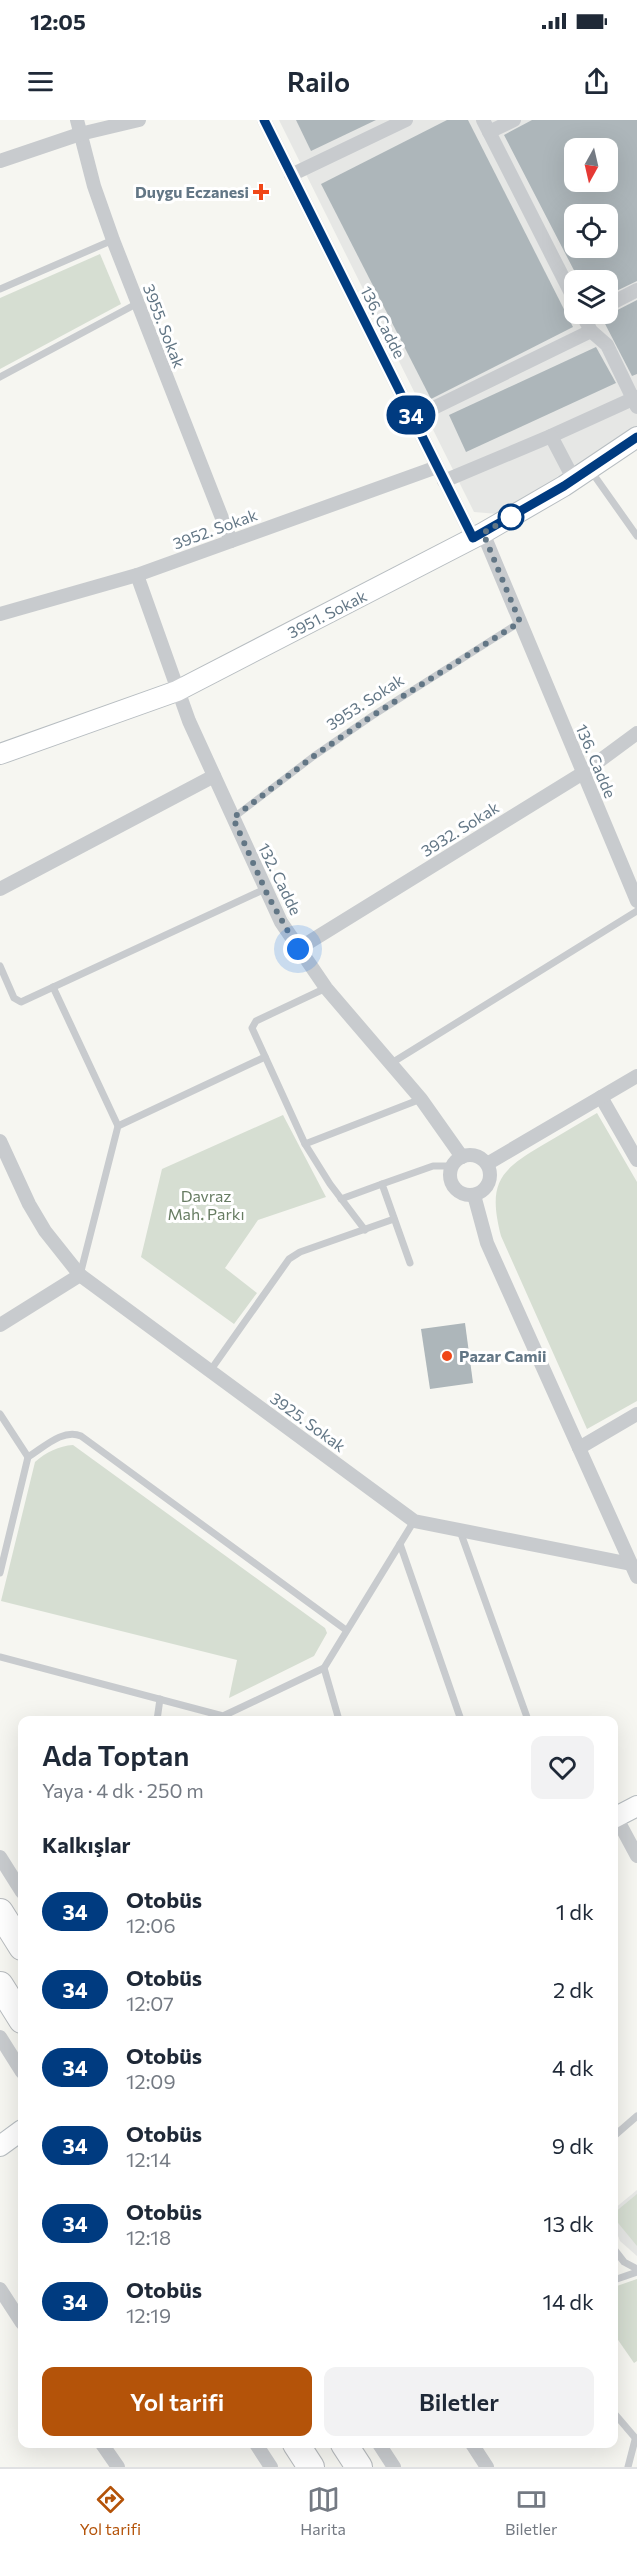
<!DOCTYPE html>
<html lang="tr">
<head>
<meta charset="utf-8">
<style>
  body { margin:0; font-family:Commissioner,sans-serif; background:#f2f2f3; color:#1f2937; height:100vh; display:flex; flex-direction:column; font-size:22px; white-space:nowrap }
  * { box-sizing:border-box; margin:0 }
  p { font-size:20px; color:#747a83 }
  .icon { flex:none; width:33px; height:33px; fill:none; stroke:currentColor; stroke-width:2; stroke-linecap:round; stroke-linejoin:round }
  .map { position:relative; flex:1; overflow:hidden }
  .drawer { position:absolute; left:18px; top:1596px; width:600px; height:732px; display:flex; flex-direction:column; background:#fff; border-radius:12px; box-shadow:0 6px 24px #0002 }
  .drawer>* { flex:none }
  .badge { padding:0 12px; border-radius:20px; font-size:21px; line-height:39px }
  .needle { width:39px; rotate:188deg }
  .controls { position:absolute; left:564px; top:18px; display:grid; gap:12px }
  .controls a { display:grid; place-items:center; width:54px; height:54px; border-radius:12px; background:#fff; box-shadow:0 6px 24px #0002; font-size:30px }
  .you { position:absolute; width:30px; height:30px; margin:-15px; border:4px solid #fff; border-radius:50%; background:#1a73e8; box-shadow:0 0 0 9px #1a73e833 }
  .map>.badge { position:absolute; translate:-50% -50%; box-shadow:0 0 0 3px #fff }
  h2 { padding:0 24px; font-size:22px; line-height:54px }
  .round { display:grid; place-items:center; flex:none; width:63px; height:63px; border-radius:12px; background:#f2f2f3 }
  .headline { display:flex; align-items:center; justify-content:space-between; height:102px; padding:0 24px }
  h1 { font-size:28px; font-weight:600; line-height:45px }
  .cta { display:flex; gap:12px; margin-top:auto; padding:12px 24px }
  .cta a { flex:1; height:69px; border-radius:12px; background:#b45309; color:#fff; font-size:24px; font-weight:600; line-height:69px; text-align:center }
  .cta a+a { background:#f2f2f3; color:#1f2937 }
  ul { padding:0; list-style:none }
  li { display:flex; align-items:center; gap:18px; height:78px; padding:0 24px }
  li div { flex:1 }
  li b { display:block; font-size:22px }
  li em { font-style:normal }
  li .badge { min-width:66px; font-weight:700; text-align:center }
  .status { display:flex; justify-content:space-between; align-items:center; height:42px; padding:0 30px; background:#fff; direction:ltr }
  .status svg { height:16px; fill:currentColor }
  header { display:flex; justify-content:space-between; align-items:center; height:78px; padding:0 24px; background:#fff; font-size:27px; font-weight:600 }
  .menu { display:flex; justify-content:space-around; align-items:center; height:84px; border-top:2px solid #e0e1e3; background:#fff; font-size:16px; color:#747a83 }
  .menu a { display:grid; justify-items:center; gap:3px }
  .menu .active { color:#b45309 }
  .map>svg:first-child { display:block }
</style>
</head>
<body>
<div class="status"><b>12:05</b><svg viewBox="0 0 49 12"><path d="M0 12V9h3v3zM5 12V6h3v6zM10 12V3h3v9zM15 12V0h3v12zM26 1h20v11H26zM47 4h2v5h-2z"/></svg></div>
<header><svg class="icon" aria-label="menu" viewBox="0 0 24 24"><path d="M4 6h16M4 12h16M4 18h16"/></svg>Railo<svg class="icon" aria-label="share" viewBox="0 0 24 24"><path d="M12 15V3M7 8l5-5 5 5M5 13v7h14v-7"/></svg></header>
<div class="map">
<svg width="637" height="2347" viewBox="0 0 637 2347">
  <rect width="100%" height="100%" fill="#f6f6f1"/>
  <g fill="#e6e7e5" fill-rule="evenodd">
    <path d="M 279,0 L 637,0 L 637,308 L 562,358 L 498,394 L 474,392 ZM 574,28 L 608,28 L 608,62 L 574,62 ZM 574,94 L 608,94 L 608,128 L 574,128 ZM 574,160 L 608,160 L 608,194 L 574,194 Z"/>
    <path d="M 637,2070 L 637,2136 L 620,2121 L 614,2106 L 614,2089 Z"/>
  </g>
  <g fill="#d6ded2">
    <path d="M 100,134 L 121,184 L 0,249 L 0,178 Z"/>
    <path d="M 597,993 L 637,1062 L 637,1281 L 587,1309 L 501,1116 C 488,1065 498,1051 541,1026 C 560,1015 578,1004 597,993 Z"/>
    <path d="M 283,995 L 326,1077 L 258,1100 L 225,1148 L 257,1173 L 234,1204 L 141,1137 L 162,1049 Z"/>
    <path d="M 73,1325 L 325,1508 L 327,1513 L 314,1536 L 229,1578 L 237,1540 L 1,1481 L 35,1342 C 46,1332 59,1326 73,1325 Z"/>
    <path d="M 637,2074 L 637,2126 L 614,2098 L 614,2093 Z"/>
    <path d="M 637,2159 L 637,2241 L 634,2243 L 614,2214 L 614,2167 Z"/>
  </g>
  <g fill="#adb6ba" fill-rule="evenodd">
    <path d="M 296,0 L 376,0 L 311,31 Z"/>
    <path d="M 447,0 L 468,0 L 573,207 L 431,279 L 321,64 Z"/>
    <path d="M 532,0 L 637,0 L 637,161 L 608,175 L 608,160 L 579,160 L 504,15 ZM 574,28 L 608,28 L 608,62 L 574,62 ZM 574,94 L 608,94 L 608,128 L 574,128 Z"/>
    <path d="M 637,180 L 637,254 L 632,256 L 602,198 Z"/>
    <path d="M 596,227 L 616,263 L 466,332 L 449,295 Z"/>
    <path d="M 465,1203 L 473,1263 L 430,1269 L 421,1209 Z"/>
  </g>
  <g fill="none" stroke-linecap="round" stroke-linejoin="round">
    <g stroke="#b7bdc1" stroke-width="22">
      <g id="secondary">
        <path d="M 0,634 L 177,571 L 483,413 L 564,366 L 637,317"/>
        <path d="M 614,1698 L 637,1686"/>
        <path d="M 0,2026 L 22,2010"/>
      </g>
    </g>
    <g stroke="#b7bbbe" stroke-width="28">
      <g id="highway">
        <path d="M 0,1792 L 22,1827"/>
        <path d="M 0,1865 L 22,1900"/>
        <path d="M 296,2324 L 311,2347"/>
        <path d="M 344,2324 L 359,2347"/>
      </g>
    </g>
    <g stroke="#c8cbce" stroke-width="7">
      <path d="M 0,169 L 113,120"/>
      <path d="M 0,257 L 138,183"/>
      <path d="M 591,351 L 637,416"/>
      <path d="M 233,698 L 314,636 L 372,596 L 520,502"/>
      <path d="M 0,846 L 14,878 L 21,882 L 265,769"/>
      <path d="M 53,867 L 118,1006"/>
      <path d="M 326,868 L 256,901 L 252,908 L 305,1024 L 330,1064 L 365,1110"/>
      <path d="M 390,944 L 637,791"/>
      <path d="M 305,1024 L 421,979"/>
      <path d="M 341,1079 L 382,1064"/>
      <path d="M 410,1143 L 382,1064 L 433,1046 L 453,1046"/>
      <path d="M 80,1155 L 118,1006 L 265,937"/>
      <path d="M 210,1251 L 289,1139 L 300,1132 L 394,1099"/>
      <path d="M 0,1294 L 28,1337 L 0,1453"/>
      <path d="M 28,1337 C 43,1328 63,1308 81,1316 L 346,1510"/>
      <path d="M 460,1411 L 528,1600"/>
      <path d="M 400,1424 L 461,1600"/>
      <path d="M 0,1537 L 223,1596 L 324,1548 L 414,1401"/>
      <path d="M 324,1548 L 339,1600"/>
      <path d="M 157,1600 L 160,1579"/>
      <path d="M 614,2016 L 637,1996"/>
      <path d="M 614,2129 L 624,2142 L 637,2149"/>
      <path d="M 614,2160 L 637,2152"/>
      <path d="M 614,2293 L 637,2320"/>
      <path d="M 628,2347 L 635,2320"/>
    </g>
    <g stroke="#c8cbce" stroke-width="14">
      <path d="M 77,0 L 94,66 L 113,120 L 231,421"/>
      <path d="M 264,0 L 473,418"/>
      <path d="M 483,0 L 574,179"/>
      <path d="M 489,12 L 514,0"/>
      <path d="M 0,41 L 80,14 L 139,0"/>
      <path d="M 291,55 L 406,0"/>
      <path d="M 608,185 L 637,170"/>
      <path d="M 582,194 L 591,211 L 607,225 L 637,287"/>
      <path d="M 413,298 L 591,211"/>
      <path d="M 551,316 L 637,277"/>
      <path d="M 444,361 L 551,316 L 574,360"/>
      <path d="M 483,413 L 637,781"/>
      <path d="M 137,455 L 189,601 L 281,802 L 326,868 L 421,979 L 462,1037"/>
      <path d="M 0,494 L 137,455 L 437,347"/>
      <path d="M 0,769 L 214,656"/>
      <path d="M 298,829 L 583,653 L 637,613"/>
      <path d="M 601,977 L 637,1040"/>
      <path d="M 0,1021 L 29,1084 L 45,1111 L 80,1155"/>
      <circle cx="470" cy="1055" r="20"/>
      <path d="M 487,1044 L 637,956"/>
      <path d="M 474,1075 L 487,1123 L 579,1328"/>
      <path d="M 0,1205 L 80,1155 L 414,1401 L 631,1444"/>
      <path d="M 637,1294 L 579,1328 L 637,1457"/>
      <path d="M 616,1697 L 637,1736"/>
      <path d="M 0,1737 L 22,1772"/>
      <path d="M 0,1917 L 22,1952"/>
      <path d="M 0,2169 L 22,2203"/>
      <path d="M 102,2324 L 118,2347"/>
      <path d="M 256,2324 L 271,2347"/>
      <path d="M 379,2324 L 394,2347"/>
      <path d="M 472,2324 L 487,2347"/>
    </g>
    <use href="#secondary" stroke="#fff" stroke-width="20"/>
    <use href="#highway" stroke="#fff" stroke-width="26"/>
  </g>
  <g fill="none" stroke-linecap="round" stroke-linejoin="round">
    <g stroke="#fff" stroke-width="14">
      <path id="line" d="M 264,0 L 473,418 L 564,366 L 637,317"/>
    </g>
    <use href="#line" stroke="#003b80" stroke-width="9"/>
    <path stroke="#627685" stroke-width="6" stroke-dasharray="0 10.8" d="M 298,829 L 268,776 L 233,698 L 314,636 L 372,596 L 520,502 L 483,413 L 511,397"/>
  </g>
  <g fill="#f04717" stroke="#fff" stroke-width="2">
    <path d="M258 63h6v6h6v6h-6v6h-6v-6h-6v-6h6z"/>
    <circle cx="447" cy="1236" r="6"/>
  </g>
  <circle fill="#fff" stroke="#003b80" stroke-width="3" cx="511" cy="397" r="12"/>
  <g text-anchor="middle" stroke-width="6" stroke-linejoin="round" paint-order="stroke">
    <g font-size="16" font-weight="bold" fill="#627685" stroke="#fff" text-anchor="end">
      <text x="249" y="78">Duygu Eczanesi</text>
      <text x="459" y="1242" text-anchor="start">Pazar Camii</text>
    </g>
    <g font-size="16" fill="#627685" stroke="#fff">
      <text transform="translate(383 202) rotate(63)" y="6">136. Cadde</text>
      <text transform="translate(164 206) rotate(69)" y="6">3955. Sokak</text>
      <text transform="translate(215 409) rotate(-20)" y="6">3952. Sokak</text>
      <text transform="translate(327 494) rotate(-27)" y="6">3951. Sokak</text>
      <text transform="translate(365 582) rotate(-33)" y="6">3953. Sokak</text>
      <text transform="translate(596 641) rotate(67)" y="6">136. Cadde</text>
      <text transform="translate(460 709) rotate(-32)" y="6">3932. Sokak</text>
      <text transform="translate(280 759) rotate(64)" y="6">132. Cadde</text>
      <text transform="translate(308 1302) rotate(36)" y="6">3925. Sokak</text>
    </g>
    <g font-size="16" fill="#677c62" stroke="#fff">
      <text x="206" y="1082">Davraz<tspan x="206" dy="18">Mah. Parkı</tspan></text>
    </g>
  </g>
</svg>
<div class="controls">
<a><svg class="needle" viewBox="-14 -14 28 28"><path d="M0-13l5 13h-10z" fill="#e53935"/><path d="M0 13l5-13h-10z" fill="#747a83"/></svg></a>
<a><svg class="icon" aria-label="locate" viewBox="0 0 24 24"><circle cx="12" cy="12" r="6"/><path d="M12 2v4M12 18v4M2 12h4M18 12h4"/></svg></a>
<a><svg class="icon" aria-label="layers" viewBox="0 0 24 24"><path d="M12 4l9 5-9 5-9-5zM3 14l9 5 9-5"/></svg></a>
</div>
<div class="you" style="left:298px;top:829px"></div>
<b class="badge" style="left:411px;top:295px;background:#003b80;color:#fff">34</b>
<section class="drawer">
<div class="headline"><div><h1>Ada Toptan</h1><p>Yaya · 4 dk · 250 m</p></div><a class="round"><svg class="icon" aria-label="heart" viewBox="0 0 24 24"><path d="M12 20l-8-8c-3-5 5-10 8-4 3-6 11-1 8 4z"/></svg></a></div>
<h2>Kalkışlar</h2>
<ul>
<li><span class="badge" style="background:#003b80;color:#fff">34</span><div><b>Otobüs</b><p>12:06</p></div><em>1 dk</em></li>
<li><span class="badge" style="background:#003b80;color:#fff">34</span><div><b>Otobüs</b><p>12:07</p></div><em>2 dk</em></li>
<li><span class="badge" style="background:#003b80;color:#fff">34</span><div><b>Otobüs</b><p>12:09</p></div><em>4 dk</em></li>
<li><span class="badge" style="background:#003b80;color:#fff">34</span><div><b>Otobüs</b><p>12:14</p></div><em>9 dk</em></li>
<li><span class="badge" style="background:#003b80;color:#fff">34</span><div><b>Otobüs</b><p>12:18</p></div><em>13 dk</em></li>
<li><span class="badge" style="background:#003b80;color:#fff">34</span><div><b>Otobüs</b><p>12:19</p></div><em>14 dk</em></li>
</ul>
<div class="cta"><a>Yol tarifi</a><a>Biletler</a></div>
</section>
</div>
<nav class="menu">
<a class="active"><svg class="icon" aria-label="directions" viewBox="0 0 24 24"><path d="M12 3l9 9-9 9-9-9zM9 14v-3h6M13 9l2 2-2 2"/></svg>Yol tarifi</a>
<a><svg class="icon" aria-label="map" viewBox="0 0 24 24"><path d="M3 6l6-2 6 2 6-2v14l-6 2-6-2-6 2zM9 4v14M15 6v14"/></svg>Harita</a>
<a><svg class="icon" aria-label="tickets" viewBox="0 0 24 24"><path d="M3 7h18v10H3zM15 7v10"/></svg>Biletler</a>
</nav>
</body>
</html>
